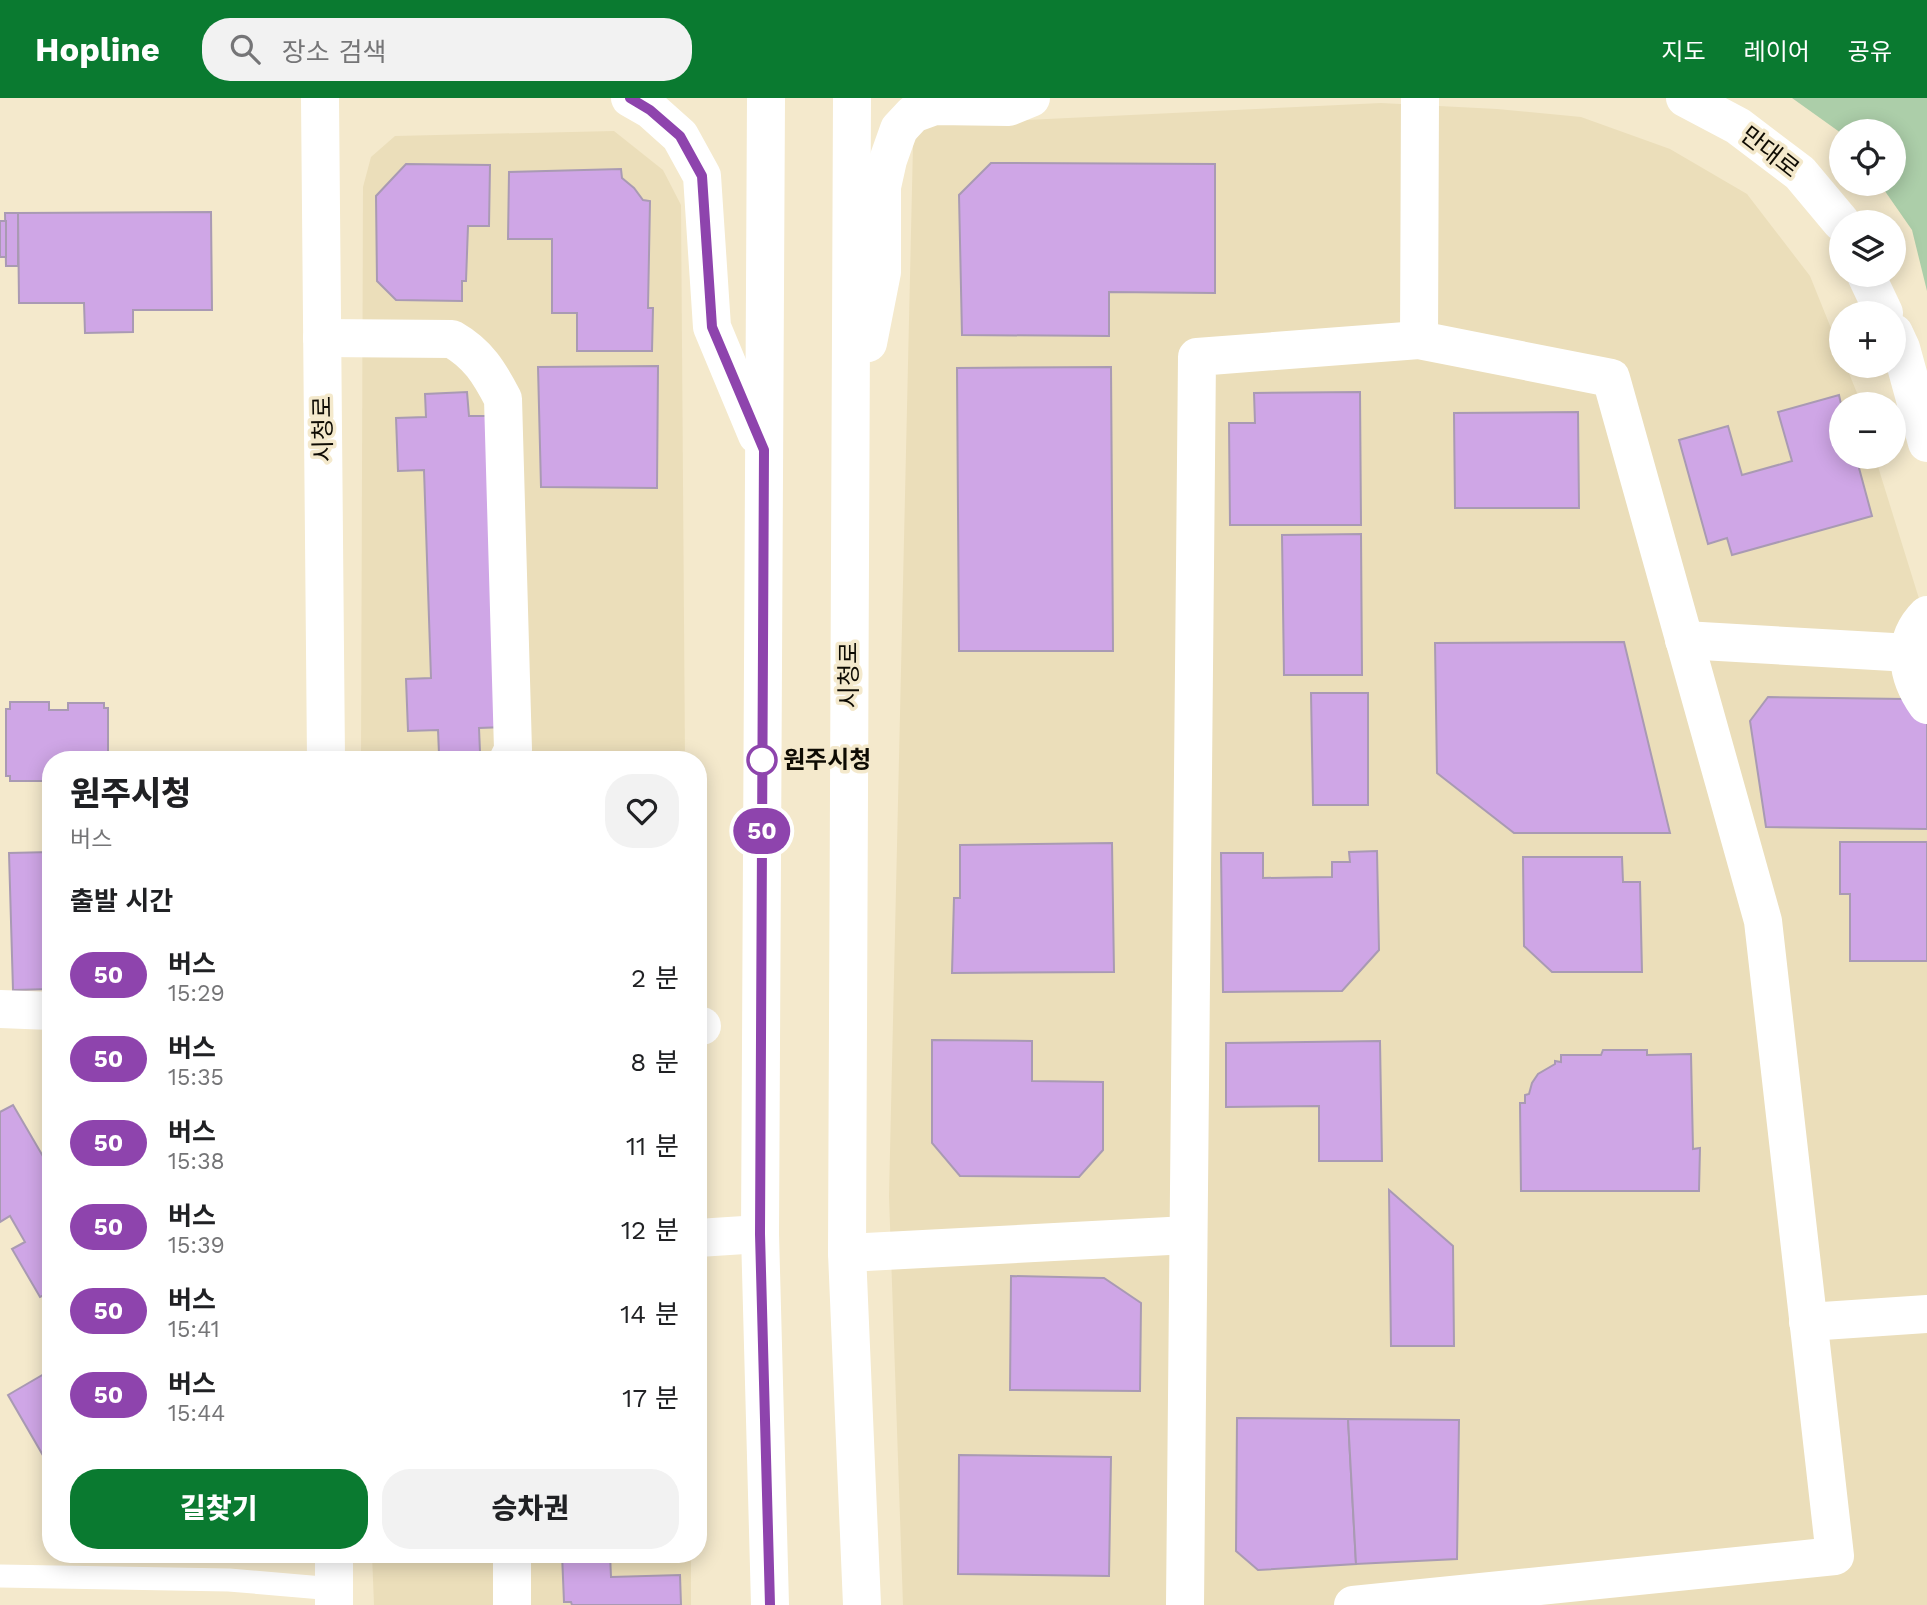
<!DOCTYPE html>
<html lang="ko">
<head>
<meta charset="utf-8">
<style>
  body { margin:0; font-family:"Work Sans","Noto Sans KR",sans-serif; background:#f2f2f2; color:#202124; height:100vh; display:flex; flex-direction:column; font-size:26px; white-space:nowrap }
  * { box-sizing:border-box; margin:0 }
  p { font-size:23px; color:#757577 }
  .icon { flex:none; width:38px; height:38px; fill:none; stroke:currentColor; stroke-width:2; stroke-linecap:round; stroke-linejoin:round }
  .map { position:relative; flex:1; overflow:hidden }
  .panel { position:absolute; left:42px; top:653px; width:665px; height:812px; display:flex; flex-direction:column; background:#fff; border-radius:28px; box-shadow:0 4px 18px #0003 }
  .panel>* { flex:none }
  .badge { padding:0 14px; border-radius:23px; font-size:24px; line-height:46px }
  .controls { position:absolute; left:1829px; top:21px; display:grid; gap:14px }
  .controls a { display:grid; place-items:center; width:77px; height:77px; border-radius:50%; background:#fff; box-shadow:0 4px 18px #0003; font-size:35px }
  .map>.badge { position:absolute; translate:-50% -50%; box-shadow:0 0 0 4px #fff }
  h2 { padding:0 28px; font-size:26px; line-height:63px }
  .round { display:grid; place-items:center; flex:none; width:74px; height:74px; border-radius:28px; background:#f2f2f2 }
  .headline { display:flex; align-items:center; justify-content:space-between; height:119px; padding:0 28px }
  h1 { font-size:33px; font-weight:800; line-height:52px }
  .primary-button { display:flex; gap:14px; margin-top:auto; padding:14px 28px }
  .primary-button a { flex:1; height:80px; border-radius:28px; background:#0a7a30; color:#fff; font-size:28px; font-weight:800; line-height:80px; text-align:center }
  .primary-button a+a { background:#f2f2f2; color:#202124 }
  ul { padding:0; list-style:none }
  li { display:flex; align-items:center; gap:21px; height:84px; padding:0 28px }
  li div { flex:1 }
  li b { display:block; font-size:26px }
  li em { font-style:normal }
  li .badge { min-width:77px; font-weight:700; text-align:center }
  header { display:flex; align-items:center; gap:42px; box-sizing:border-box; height:98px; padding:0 35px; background:#0a7a30; color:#fff }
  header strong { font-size:33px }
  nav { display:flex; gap:38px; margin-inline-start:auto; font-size:24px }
  .search { width:490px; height:63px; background:#f2f2f2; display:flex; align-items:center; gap:18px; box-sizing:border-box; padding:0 24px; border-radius:28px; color:#757577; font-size:26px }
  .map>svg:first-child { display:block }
</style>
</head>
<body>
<header>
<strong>Hopline</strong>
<div class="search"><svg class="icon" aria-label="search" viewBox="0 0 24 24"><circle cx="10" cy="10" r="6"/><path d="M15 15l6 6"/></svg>장소 검색</div>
<nav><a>지도</a><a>레이어</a><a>공유</a></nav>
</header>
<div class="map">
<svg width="1927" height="1507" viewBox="0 0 1927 1507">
  <rect width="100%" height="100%" fill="#f4e9cc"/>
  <g fill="#ebdeba">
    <path d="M 1381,5 L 1497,11 L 1581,19 L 1670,51 L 1747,96 L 1810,178 L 1841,255 L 1841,268 L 1846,268 L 1857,295 L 1860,306 L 1841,306 L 1841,359 L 1875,359 L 1921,507 L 1927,579 L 1927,1507 L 903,1507 L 889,1098 L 913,47 L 923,27 Z"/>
    <path d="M 614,33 L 663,72 L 681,107 L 685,661 L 361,662 L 363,89 L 371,59 L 395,38 Z"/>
    <path d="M 372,1456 L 691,1456 L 691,1507 L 374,1507 Z"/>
  </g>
  <path fill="#accea9" d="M 1792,0 L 1927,0 L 1927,193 L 1912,132 L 1880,86 L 1894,86 L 1894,33 L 1841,33 L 1841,35 Z"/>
  <g fill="#cfa6e6" stroke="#a99ab3" stroke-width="2">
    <path d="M 991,65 L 1215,66 L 1215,195 L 1109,194 L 1109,238 L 962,237 L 959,97 Z"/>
    <path d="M 406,66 L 490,67 L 489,128 L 468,128 L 466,183 L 462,183 L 462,203 L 396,202 L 377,183 L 376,98 Z"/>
    <path d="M 621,71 L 622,80 L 634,90 L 643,102 L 650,103 L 648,210 L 653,210 L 652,253 L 577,253 L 577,215 L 552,215 L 552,141 L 508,141 L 509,74 Z"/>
    <path d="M 211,114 L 212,212 L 133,212 L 133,234 L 85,235 L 84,205 L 19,205 L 18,115 Z"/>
    <path d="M 5,115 L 18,115 L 18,168 L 6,168 Z"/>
    <rect x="0" y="123" width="6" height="36"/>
    <path d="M 658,268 L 657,390 L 541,389 L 538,269 Z"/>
    <path d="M 1111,269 L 1113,553 L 959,553 L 957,270 Z"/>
    <path d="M 467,294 L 469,318 L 494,318 L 505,629 L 479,630 L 480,654 L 439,656 L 438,632 L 408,633 L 406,581 L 431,580 L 424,372 L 398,373 L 396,320 L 426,319 L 425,296 Z"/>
    <path d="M 1360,294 L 1361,427 L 1230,427 L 1229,325 L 1255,325 L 1254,295 Z"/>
    <path d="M 1839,297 L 1841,306 L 1841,359 L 1856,359 L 1872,418 L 1732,457 L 1727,440 L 1708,446 L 1679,342 L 1728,328 L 1742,377 L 1792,363 L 1778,314 Z"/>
    <path d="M 1578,314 L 1579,410 L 1455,410 L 1454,315 Z"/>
    <path d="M 1361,436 L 1362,577 L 1284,577 L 1282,437 Z"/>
    <path d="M 1624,544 L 1670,735 L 1514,735 L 1437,675 L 1435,545 Z"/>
    <path d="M 1311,595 L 1368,595 L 1368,707 L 1313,707 Z"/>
    <path d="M 1768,599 L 1905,601 L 1927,619 L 1927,731 L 1766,729 L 1750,623 Z"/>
    <path d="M 10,604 L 49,604 L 49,612 L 68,612 L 68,605 L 104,605 L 104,610 L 108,610 L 108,662 L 51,662 L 51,683 L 10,683 L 10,678 L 6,678 L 6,611 L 10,611 Z"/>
    <path d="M 1840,744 L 1927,744 L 1927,863 L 1850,863 L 1850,796 L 1840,796 Z"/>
    <path d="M 1112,745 L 1114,874 L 952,875 L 954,800 L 960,800 L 960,747 Z"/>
    <path d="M 1377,753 L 1379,852 L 1342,893 L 1223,894 L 1221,755 L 1263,755 L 1263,780 L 1332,779 L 1332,764 L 1350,764 L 1349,754 Z"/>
    <path d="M 51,754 L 51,891 L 13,892 L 9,755 Z"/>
    <path d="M 1523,759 L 1622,759 L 1623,784 L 1640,784 L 1642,874 L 1552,874 L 1524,848 Z"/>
    <path d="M 932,942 L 1032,943 L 1032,983 L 1103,984 L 1103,1052 L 1079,1079 L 960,1078 L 932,1045 Z"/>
    <path d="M 1380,943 L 1382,1063 L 1319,1063 L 1319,1008 L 1226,1009 L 1226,945 Z"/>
    <path d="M 1603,952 L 1647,952 L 1647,957 L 1691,956 L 1693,1051 L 1700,1050 L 1699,1093 L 1521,1093 L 1520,1005 L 1525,1005 L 1525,997 L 1529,996 L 1532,985 L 1538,976 L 1555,966 L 1555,963 L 1561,964 L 1561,957 L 1601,957 Z"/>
    <path d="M 13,1007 L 51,1072 L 51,1205 L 46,1196 L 40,1199 L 12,1151 L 25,1144 L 10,1118 L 0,1124 L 0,1014 Z"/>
    <path d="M 1389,1092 L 1453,1148 L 1454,1248 L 1391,1248 Z"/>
    <path d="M 1011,1178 L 1104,1180 L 1141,1205 L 1140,1293 L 1010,1292 Z"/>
    <path d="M 51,1272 L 51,1364 L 48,1366 L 8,1297 Z"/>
    <path d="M 1237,1320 L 1348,1321 L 1356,1466 L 1258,1472 L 1236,1453 Z"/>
    <path d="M 1348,1321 L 1459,1322 L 1457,1461 L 1356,1466 Z"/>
    <path d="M 959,1357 L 1111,1359 L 1109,1478 L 958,1476 Z"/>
    <path d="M 562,1456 L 610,1456 L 611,1479 L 680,1477 L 681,1507 L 572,1507 L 571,1504 L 564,1504 Z"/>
  </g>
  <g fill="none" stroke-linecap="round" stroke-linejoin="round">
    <path stroke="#fff" stroke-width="23" d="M 0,1478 L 229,1482 L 334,1491"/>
    <g stroke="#fff" stroke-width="38">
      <path d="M 320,0 L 326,662"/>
      <path d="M 322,240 L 452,241 C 478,256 489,274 503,301 L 513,652 L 508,662"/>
      <path d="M 1419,242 L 1420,0"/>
      <path d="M 1684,542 L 1910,555"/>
      <path d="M 0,911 L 51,913"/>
      <path d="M 698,928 L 702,928"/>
      <path d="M 698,1140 L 760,1136"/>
      <path d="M 847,1155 L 1188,1137"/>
      <path d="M 1808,1224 L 1927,1216"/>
      <path d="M 334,1456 L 334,1507"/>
      <path d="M 512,1456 L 512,1507"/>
      <path d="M 1185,1507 L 1197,259 L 1419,242 L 1611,280 L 1763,823 L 1835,1458 L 1353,1507"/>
    </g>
    <g stroke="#fff" stroke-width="38">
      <path d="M 630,0 L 651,12 L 680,38 L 702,78 L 712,229 L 757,337"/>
      <path d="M 766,0 L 760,1136 L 770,1507"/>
      <path d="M 852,0 L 847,1155 L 862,1507"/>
      <path d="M 1685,0 L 1738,28 L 1800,75 L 1841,124"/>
      <path d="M 1866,177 L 1884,215"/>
      <path d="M 1894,235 L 1901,250 L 1927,345"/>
      <path d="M 868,245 L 882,174 L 882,89 L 888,62 L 899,31 L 913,16 L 935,8 L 1009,9 L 1031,0"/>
      <path d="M 1927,517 C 1900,544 1907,579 1927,607"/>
    </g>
  </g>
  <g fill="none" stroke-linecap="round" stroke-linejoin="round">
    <g stroke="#fff" stroke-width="16">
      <path id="line" d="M 630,0 L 650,12 L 680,38 L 702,78 L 712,229 L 764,352 L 760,1136 L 770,1507"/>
    </g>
    <use href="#line" stroke="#8e44ad" stroke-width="10"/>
  </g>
  <circle fill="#fff" stroke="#8e44ad" stroke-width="3.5" cx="762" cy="662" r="14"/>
  <g text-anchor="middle" stroke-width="7" stroke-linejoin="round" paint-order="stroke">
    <g font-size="24" fill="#0e0b03" stroke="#f4e9cc">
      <text transform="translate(1770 54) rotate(38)" y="8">만대로</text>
      <text transform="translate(323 331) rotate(-91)" y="8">시청로</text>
      <text transform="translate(849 577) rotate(-90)" y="8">시청로</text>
    </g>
    <g font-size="24" font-weight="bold" fill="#0e0b03" stroke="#f4e9cc" text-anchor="start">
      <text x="783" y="670">원주시청</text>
    </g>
  </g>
</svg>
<div class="controls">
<a><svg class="icon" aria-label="locate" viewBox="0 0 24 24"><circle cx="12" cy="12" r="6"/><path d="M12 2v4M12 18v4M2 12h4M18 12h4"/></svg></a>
<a><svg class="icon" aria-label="layers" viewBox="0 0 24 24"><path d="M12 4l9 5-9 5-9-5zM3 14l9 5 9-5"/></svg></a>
<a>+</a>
<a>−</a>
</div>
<b class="badge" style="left:762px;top:733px;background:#8e44ad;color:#fff">50</b>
<section class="panel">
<div class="headline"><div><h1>원주시청</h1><p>버스</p></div><a class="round"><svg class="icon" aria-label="heart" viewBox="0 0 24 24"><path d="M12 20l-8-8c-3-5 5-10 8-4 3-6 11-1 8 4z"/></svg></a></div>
<h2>출발 시간</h2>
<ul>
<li><span class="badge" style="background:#8e44ad;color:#fff">50</span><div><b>버스</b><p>15:29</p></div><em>2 분</em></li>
<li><span class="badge" style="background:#8e44ad;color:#fff">50</span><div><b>버스</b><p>15:35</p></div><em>8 분</em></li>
<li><span class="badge" style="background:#8e44ad;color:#fff">50</span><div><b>버스</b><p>15:38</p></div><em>11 분</em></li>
<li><span class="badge" style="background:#8e44ad;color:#fff">50</span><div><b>버스</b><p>15:39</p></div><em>12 분</em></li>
<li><span class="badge" style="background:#8e44ad;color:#fff">50</span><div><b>버스</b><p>15:41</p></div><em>14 분</em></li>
<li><span class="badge" style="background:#8e44ad;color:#fff">50</span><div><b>버스</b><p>15:44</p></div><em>17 분</em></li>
</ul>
<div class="primary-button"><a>길찾기</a><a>승차권</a></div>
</section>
</div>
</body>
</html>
